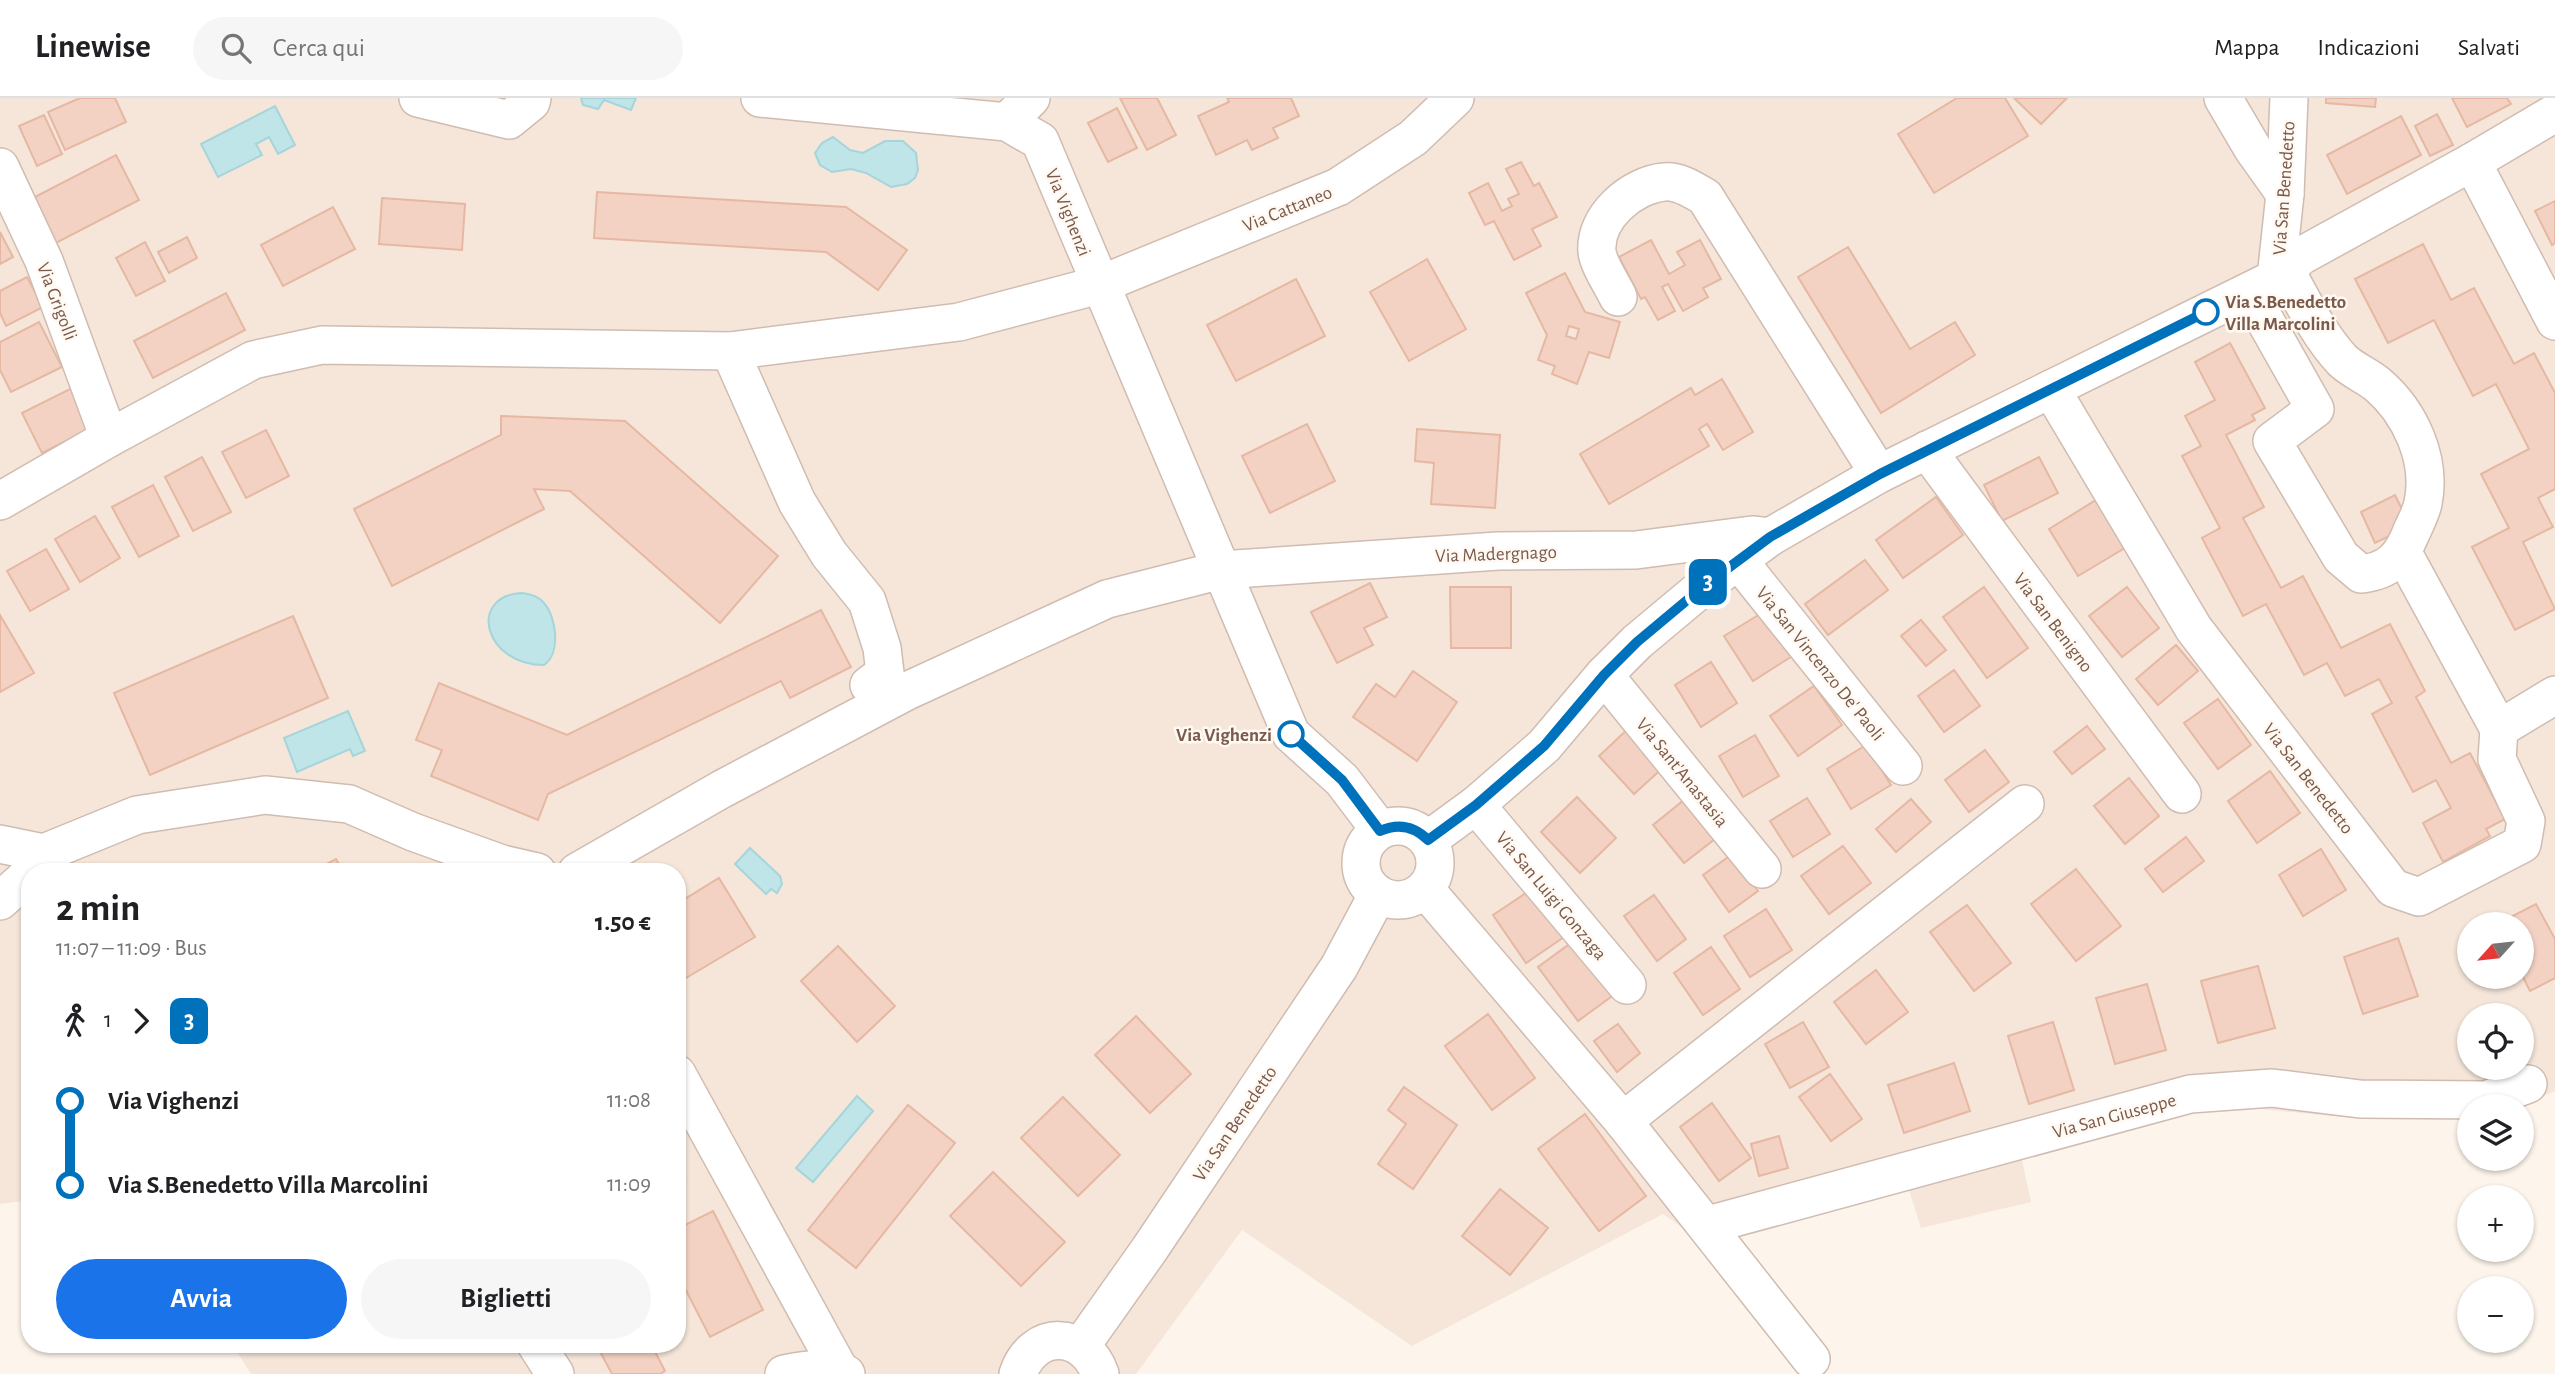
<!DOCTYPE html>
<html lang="it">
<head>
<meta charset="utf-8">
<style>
  body { margin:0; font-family:"Alegreya Sans",sans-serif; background:#f6f6f6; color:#202124; height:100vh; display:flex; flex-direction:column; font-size:26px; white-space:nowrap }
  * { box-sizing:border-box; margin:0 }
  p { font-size:23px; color:#757577 }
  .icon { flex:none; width:38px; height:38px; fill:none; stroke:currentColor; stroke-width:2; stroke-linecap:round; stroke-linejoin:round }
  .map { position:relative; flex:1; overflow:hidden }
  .sheet { position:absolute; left:21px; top:765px; width:665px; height:490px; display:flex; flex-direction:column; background:#fff; border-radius:28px; box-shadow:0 2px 5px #0004 }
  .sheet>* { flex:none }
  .badge { padding:0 14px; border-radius:10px; font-size:24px; line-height:46px }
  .needle { width:46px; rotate:243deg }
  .tools { position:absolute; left:2457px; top:814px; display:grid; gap:14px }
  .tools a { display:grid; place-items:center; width:77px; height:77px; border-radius:50%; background:#fff; box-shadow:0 2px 5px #0004; font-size:35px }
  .map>.badge { position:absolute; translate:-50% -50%; box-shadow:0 0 0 4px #fff }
  .legs { display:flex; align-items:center; gap:10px; height:77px; padding:0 35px; font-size:23px }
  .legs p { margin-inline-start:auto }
  .head { display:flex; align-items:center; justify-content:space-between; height:119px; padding:0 35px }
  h1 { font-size:38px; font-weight:600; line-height:52px }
  .button { display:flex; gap:14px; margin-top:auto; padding:14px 35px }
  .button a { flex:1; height:80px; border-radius:42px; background:#1a73e8; color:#fff; font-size:28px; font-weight:600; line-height:80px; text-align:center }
  .button a+a { background:#f6f6f6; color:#202124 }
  ul { padding:0 35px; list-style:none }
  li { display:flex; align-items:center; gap:24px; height:84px; font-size:26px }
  li i { display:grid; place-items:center; width:10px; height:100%; margin:0 9px; background:currentColor }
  li i::after { content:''; width:18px; height:18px; margin:-9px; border:5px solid; border-radius:50%; background:#fff }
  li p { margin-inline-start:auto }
  li:first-child i { background:linear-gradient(#0000 50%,currentColor 0) }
  li:last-child i { background:linear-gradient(currentColor 50%,#0000 0) }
  header { display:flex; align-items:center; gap:42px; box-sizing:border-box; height:98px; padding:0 35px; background:#fff; border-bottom:2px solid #e0e0e0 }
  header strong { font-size:33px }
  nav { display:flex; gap:38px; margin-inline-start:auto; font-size:24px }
  .search { width:490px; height:63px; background:#f6f6f6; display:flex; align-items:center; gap:18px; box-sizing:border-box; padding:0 24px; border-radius:38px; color:#757577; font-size:26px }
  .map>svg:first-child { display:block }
</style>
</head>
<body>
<header>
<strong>Linewise</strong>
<div class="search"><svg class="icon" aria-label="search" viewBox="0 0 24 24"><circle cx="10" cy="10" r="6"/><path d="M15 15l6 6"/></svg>Cerca qui</div>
<nav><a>Mappa</a><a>Indicazioni</a><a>Salvati</a></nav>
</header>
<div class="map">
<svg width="2555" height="1276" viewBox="0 0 2555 1276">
  <rect width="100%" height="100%" fill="#fdf5eb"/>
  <path fill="#f5e6d9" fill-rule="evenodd" d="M 0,0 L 2555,0 L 2555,993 L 2520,1008 L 2469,1017 L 2433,1020 L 2341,1019 L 2230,1008 L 2175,1018 L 2021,1057 L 2031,1104 L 1921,1130 L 1907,1086 L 1700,1142 L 1663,1116 L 1412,1248 L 1242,1132 L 1136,1276 L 251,1276 L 232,1246 L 677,1246 L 677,774 L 30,774 L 30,1102 L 0,1106 ZM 2469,826 L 2522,826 L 2522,878 L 2469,878 ZM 2469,917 L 2522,917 L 2522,970 L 2469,970 Z"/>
  <g fill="#bfe5e8" stroke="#a5d5da" stroke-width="2">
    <path d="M 581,0 L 636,0 L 631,12 L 604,2 L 598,11 L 583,7 Z"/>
    <path d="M 275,8 L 295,47 L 278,56 L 269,39 L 256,46 L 262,57 L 218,79 L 201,46 Z"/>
    <path d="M 833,39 L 850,52 L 863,55 L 885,43 L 903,43 L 916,55 L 918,72 L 915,80 L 907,86 L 891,89 L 866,75 L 851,71 L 832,74 L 820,67 L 815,55 L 822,45 Z"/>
    <path d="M 522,495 C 530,496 538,498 543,504 C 557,518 561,556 544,567 C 484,567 467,498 522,495 Z"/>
    <path d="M 348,613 L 365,653 L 353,658 L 350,651 L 297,674 L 284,640 Z"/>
    <path d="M 750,750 L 780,778 L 782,786 L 777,795 L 771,791 L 766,796 L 735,766 Z"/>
    <path d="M 857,998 L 873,1013 L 813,1084 L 796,1070 Z"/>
  </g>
  <g fill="#f3d2c3" stroke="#e6b8a3" stroke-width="2" fill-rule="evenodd">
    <path d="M 80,0 L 115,0 L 126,24 L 65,52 L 48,14 Z"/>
    <path d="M 1120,0 L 1157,0 L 1176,37 L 1147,52 Z"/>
    <path d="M 1227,0 L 1291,0 L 1299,18 L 1273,30 L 1278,40 L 1252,52 L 1247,42 L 1216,57 L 1198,18 L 1229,4 Z"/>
    <path d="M 1957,0 L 2005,0 L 2028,38 L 1934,95 L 1898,36 Z"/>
    <path d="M 2014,0 L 2067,0 L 2041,26 Z"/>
    <path d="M 2326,0 L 2376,0 L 2375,9 L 2326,5 Z"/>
    <path d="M 2452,0 L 2507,0 L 2511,6 L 2467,29 Z"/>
    <path d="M 1117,10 L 1137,50 L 1108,64 L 1088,25 Z"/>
    <path d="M 2437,16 L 2453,47 L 2430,58 L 2415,28 Z"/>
    <path d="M 44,17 L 62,56 L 37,68 L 19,28 Z"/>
    <path d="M 2401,18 L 2421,57 L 2347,96 L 2327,57 Z"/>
    <path d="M 116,57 L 139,102 L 54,146 L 31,101 Z"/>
    <path d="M 1521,64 L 1534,88 L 1539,85 L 1557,119 L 1532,131 L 1541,148 L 1514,162 L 1494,123 L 1485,127 L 1469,95 L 1488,85 L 1502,113 L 1512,108 L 1508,101 L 1519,96 L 1506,71 Z"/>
    <path d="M 597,94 L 846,109 L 907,152 L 878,192 L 826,154 L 594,140 Z"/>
    <path d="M 382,100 L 465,106 L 462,152 L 379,146 Z"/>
    <path d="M 2555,103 L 2555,145 L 2552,147 L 2535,113 Z"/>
    <path d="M 333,109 L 355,151 L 283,188 L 261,147 Z"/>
    <path d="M 0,134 L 13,159 L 0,166 Z"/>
    <path d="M 187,139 L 197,160 L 169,175 L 158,154 Z"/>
    <path d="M 1651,142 L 1669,176 L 1685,167 L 1677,154 L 1700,142 L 1721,181 L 1703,190 L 1708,199 L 1683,213 L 1668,186 L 1662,189 L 1675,213 L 1658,222 L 1645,199 L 1641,201 L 1619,159 Z"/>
    <path d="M 145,144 L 165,183 L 136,198 L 116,160 Z"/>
    <path d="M 2423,146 L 2451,202 L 2474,190 L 2514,266 L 2534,255 L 2555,295 L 2555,391 L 2538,400 L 2553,429 L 2523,444 L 2555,511 L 2515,532 L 2472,449 L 2509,430 L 2481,376 L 2529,351 L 2496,286 L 2473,298 L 2434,222 L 2388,245 L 2355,181 Z"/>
    <path d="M 1848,149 L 1910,251 L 1955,224 L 1975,257 L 1881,315 L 1798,179 Z"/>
    <path d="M 1427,161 L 1466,231 L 1409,263 L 1370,194 Z"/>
    <path d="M 1565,175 L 1585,214 L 1620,224 L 1609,260 L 1589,254 L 1577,286 L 1552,276 L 1555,268 L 1538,262 L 1547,237 L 1526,195 ZM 1569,228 L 1579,231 L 1576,241 L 1566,238 Z"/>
    <path d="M 27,179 L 43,209 L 6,228 L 0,215 L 0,193 Z"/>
    <path d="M 1296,181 L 1325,238 L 1236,283 L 1207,227 Z"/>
    <path d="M 226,195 L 245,232 L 153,280 L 134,243 Z"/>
    <path d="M 39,224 L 62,269 L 11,294 L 0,272 L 0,244 Z"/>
    <path d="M 2230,245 L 2265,310 L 2252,317 L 2255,322 L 2226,337 L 2264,409 L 2243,420 L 2281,490 L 2303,478 L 2341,550 L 2390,526 L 2425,593 L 2416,599 L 2451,665 L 2470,655 L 2505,721 L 2486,731 L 2490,738 L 2443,764 L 2423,725 L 2451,710 L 2436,682 L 2413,694 L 2372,616 L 2392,605 L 2379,581 L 2345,598 L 2327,565 L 2304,577 L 2266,506 L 2243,518 L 2202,440 L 2220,430 L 2182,358 L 2201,348 L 2185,318 L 2215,302 L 2195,264 Z"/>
    <path d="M 1722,281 L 1753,334 L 1723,352 L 1707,326 L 1699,331 L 1709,348 L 1609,406 L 1580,356 L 1691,290 L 1695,297 Z"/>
    <path d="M 76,288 L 96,328 L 42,355 L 22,315 Z"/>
    <path d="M 501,318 L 625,323 L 778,458 L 720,525 L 570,393 L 534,391 L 544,411 L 392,488 L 354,411 L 501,337 Z"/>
    <path d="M 1307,326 L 1335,383 L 1270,415 L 1242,358 Z"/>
    <path d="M 1417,331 L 1500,337 L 1495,410 L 1431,406 L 1434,365 L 1415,363 Z"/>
    <path d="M 266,332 L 289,378 L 246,400 L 222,354 Z"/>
    <path d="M 202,359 L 231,414 L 193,433 L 165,379 Z"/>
    <path d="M 2039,359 L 2058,395 L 2002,423 L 1984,387 Z"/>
    <path d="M 153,387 L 179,438 L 139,459 L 112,409 Z"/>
    <path d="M 2395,397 L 2410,428 L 2375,445 L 2361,414 Z"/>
    <path d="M 1936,399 L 1963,437 L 1903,480 L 1876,442 Z"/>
    <path d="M 2096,402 L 2125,450 L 2078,478 L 2049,431 Z"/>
    <path d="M 95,418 L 120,460 L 80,484 L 55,441 Z"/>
    <path d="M 46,451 L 69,491 L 30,513 L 7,473 Z"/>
    <path d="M 1865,462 L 1888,492 L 1828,537 L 1805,506 Z"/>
    <path d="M 1370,485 L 1387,519 L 1364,530 L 1373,547 L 1337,565 L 1311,514 Z"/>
    <path d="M 1450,489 L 1511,489 L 1511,550 L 1451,550 Z"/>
    <path d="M 1984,489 L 2028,550 L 1987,580 L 1943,519 Z"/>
    <path d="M 2127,489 L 2159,530 L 2122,559 L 2089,518 Z"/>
    <path d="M 821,512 L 851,569 L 790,600 L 781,583 L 548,696 L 538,722 L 431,678 L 442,652 L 416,642 L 439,585 L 567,637 Z"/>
    <path d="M 1765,513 L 1794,557 L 1753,583 L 1724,538 Z"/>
    <path d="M 0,517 L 34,575 L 0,594 Z"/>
    <path d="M 293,518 L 328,600 L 150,677 L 114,595 Z"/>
    <path d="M 1921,522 L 1946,552 L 1926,568 L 1901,538 Z"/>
    <path d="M 2176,547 L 2198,573 L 2158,607 L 2136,581 Z"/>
    <path d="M 1711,564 L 1737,605 L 1701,629 L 1675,587 Z"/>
    <path d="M 1954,572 L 1980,608 L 1944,634 L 1918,598 Z"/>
    <path d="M 1413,573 L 1457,604 L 1417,663 L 1353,619 L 1376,586 L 1395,599 Z"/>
    <path d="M 1814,588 L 1842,627 L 1798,658 L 1770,618 Z"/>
    <path d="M 2218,601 L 2251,647 L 2218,671 L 2184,625 Z"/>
    <path d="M 2087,628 L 2105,651 L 2072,676 L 2054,654 Z"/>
    <path d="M 1630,629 L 1666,667 L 1634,696 L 1599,658 Z"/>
    <path d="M 1755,637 L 1779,678 L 1743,699 L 1719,658 Z"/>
    <path d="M 1866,647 L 1891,687 L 1851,711 L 1827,671 Z"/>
    <path d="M 1985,652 L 2009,684 L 1969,714 L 1945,682 Z"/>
    <path d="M 2270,673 L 2300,715 L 2257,745 L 2228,703 Z"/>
    <path d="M 2129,680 L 2159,718 L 2125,746 L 2094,708 Z"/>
    <path d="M 1689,698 L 1720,737 L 1684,765 L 1653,727 Z"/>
    <path d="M 1577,699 L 1616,740 L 1580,775 L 1541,734 Z"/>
    <path d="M 1807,700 L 1830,736 L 1793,759 L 1770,723 Z"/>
    <path d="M 1911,701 L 1931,724 L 1896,754 L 1876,731 Z"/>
    <path d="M 2186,739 L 2204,763 L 2163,794 L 2145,771 Z"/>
    <path d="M 1843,748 L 1871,785 L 1829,816 L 1801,778 Z"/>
    <path d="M 2321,751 L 2346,792 L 2303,818 L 2279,777 Z"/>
    <path d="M 1731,757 L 1758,793 L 1729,814 L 1703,777 Z"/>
    <path d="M 336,761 L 343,774 L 311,774 Z"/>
    <path d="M 2076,771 L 2121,828 L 2076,863 L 2031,806 Z"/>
    <path d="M 719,780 L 755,839 L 686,880 L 677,866 L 677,792 L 683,802 Z"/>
    <path d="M 1532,791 L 1564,839 L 1526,865 L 1493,817 Z"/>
    <path d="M 1654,797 L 1686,841 L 1657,863 L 1624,818 Z"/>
    <path d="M 2536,806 L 2555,841 L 2555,880 L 2530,893 L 2522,877 L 2522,826 L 2497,826 Z"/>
    <path d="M 1967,807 L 2011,865 L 1974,893 L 1930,834 Z"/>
    <path d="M 1766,811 L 1792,852 L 1750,879 L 1724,838 Z"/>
    <path d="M 2398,840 L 2418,898 L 2363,916 L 2344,859 Z"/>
    <path d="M 1575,842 L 1615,896 L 1578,923 L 1538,869 Z"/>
    <path d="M 838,848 L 895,908 L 857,944 L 801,883 Z"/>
    <path d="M 1711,849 L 1740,891 L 1703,917 L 1674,875 Z"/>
    <path d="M 2258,868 L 2275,930 L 2218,945 L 2201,883 Z"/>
    <path d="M 1876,872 L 1908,914 L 1866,946 L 1834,904 Z"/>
    <path d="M 2147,886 L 2166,952 L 2115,966 L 2096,900 Z"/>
    <path d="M 1488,916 L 1535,980 L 1492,1012 L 1445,948 Z"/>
    <path d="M 1136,918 L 1191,976 L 1150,1015 L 1095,957 Z"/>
    <path d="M 1803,924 L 1829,969 L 1790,990 L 1765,946 Z"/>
    <path d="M 2053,924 L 2074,992 L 2029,1006 L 2008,938 Z"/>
    <path d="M 1618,926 L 1640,955 L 1617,974 L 1594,943 Z"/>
    <path d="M 1954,965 L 1970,1013 L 1904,1035 L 1888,987 Z"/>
    <path d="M 1830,976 L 1862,1021 L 1831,1043 L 1799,999 Z"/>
    <path d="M 1404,989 L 1457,1027 L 1413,1091 L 1378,1066 L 1406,1026 L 1388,1012 Z"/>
    <path d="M 1063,999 L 1120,1057 L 1078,1098 L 1021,1040 Z"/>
    <path d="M 1712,1005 L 1751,1060 L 1719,1083 L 1680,1029 Z"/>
    <path d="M 908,1007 L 955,1045 L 856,1170 L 808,1132 Z"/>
    <path d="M 1585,1016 L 1646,1098 L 1599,1133 L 1538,1051 Z"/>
    <path d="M 1779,1038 L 1788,1070 L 1759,1078 L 1751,1046 Z"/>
    <path d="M 677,1069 L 685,1083 L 677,1087 Z"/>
    <path d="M 993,1074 L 1065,1144 L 1021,1188 L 950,1118 Z"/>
    <path d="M 1500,1091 L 1548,1130 L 1510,1177 L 1462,1138 Z"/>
    <path d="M 713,1113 L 763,1212 L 710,1239 L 677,1175 L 677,1131 Z"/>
    <path d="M 596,1246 L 651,1246 L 665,1273 L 660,1276 L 612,1276 Z"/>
  </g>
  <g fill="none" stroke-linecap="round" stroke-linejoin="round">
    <g stroke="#d0bcb0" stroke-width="40">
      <g id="minor">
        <path d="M 418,0 L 509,22 L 531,4 L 532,0"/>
        <path d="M 760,0 L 1007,24 L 1040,43 L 1291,636 L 1342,682 L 1380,732"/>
        <path d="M 2223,0 L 2253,51 L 2285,96"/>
        <path d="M 1007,24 L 1031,0"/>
        <path d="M 2472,64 L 2555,223"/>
        <path d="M 0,69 L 44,163 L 109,340"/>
        <path d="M 2276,180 L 2285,96 L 2289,0"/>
        <path d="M 2249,194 L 2315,311 L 2272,343 L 2341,459 L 2361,476 C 2389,473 2401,460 2411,435 C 2415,426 2421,415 2423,405 C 2432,361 2410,314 2377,286 C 2366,277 2352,272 2342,262 C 2318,236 2302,202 2285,171"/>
        <path d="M 1618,199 C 1612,186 1599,168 1597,154 C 1594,119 1632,87 1664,84 C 1678,82 1693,92 1705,99 L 1879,376"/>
        <path d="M 730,253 L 797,404 L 829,456 L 867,503 L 882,550 L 885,575 L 869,587"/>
        <path d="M 2051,291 L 2194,531 L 2393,790 L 2419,799 L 2522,746 L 2526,723 L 2497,661 L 2499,631 L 2555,597"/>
        <path d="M 1927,352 L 2182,696"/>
        <path d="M 0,403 L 109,340 L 253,262 L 322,247 L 730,253 L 959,224 L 1099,187 L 1338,89 L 1413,40 L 1455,0"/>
        <path d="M 2403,455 L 2499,631"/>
        <path d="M 1738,462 L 1903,668"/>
        <path d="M 1604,577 L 1762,771"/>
        <path d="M 1476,707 L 1627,887"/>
        <circle cx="1398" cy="765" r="37"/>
        <path d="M 1428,742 L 1476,707 L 1544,648 L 1604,577 L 1637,544 L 1704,488 L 1770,439 L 1879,376 L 2276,180 L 2301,158 L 2472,64 L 2555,15"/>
        <path d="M 0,746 L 44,755 L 137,717 L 265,697 L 349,706 L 413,734 L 502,766 L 537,774"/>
        <path d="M 577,774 L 722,691 L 907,593 L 1107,501 L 1221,472 L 1498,453 L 1636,452 L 1752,437 L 1770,439"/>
        <path d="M 1425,791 L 1623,1023 L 1811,1261"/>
        <path d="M 0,803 L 30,776"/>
        <path d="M 677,976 L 840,1273"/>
        <path d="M 1623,1023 L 2025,706"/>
        <path d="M 1708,1127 L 2190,996 L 2272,990 L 2360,1001 L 2486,1002 L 2528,986"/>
        <path d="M 536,1246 L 555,1276"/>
        <path d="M 1081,1248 L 1149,1152 L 1339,869 L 1378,796"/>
        <path d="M 784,1276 C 802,1272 829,1268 846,1276"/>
        <path d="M 1018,1276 C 1033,1231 1085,1232 1100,1276"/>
      </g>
    </g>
    <use href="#minor" stroke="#fff" stroke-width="37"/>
  </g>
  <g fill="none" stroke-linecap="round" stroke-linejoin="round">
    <g stroke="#fff" stroke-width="16">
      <path id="line-1" d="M 1291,636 L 1342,682 L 1380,733 C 1398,725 1414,728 1428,742 L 1476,707 L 1544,648 L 1604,577 L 1637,544 L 1704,488 L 1770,439 L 1880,376 L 2206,214"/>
    </g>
    <use href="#line-1" stroke="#0072bc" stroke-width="10"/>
  </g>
  <g fill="#fff" stroke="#0072bc" stroke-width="3.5">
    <circle cx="2206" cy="214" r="12"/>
    <circle cx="1291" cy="636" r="12"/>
  </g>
  <g text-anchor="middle" stroke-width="5" stroke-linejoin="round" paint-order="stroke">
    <g font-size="19" fill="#795a4d" stroke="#fff9f2">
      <text transform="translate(2283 90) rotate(-86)" y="7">Via San Benedetto</text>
      <text transform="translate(1287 110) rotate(-22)" y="7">Via Cattaneo</text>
      <text transform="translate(1069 114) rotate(68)" y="7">Via Vighenzi</text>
      <text transform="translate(58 203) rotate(69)" y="7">Via Grigolli</text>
      <text transform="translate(1496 455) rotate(-2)" y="7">Via Madergnago</text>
      <text transform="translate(2054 524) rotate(53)" y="7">Via San Benigno</text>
      <text transform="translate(1821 565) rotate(51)" y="7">Via San Vincenzo De' Paoli</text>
      <text transform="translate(1683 674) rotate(51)" y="7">Via Sant'Anastasia</text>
      <text transform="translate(2309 680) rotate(52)" y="7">Via San Benedetto</text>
      <text transform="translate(1552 797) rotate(50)" y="7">Via San Luigi Gonzaga</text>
      <text transform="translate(2114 1017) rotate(-15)" y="7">Via San Giuseppe</text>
      <text transform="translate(1234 1025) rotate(-56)" y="7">Via San Benedetto</text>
    </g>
    <g font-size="19" font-weight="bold" fill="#795a4d" stroke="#fff9f2" text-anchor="start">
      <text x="2225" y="210">Via S.Benedetto<tspan x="2225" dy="22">Villa Marcolini</tspan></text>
      <text x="1272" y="643" text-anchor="end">Via Vighenzi</text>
    </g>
  </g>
</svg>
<div class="tools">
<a><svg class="needle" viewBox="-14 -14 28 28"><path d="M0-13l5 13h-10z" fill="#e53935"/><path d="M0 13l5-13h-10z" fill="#757577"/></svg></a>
<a><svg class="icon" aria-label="locate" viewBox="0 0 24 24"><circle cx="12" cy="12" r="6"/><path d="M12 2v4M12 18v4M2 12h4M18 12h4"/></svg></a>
<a><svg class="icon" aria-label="layers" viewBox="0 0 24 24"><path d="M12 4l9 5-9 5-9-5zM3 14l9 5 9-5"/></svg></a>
<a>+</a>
<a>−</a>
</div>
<b class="badge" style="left:1708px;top:484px;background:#0072bc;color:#fff">3</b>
<section class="sheet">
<div class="head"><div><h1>2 min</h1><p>11:07 – 11:09 · Bus</p></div><b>1.50 €</b></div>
<div class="legs"><svg class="icon" aria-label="walk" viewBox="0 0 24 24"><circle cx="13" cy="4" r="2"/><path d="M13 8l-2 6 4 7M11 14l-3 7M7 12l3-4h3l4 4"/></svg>1<svg class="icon" aria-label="forward" viewBox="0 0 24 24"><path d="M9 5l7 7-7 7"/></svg><b class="badge" style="background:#0072bc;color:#fff">3</b></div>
<ul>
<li><i style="color:#0072bc"></i><b>Via Vighenzi</b><p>11:08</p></li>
<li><i style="color:#0072bc"></i><b>Via S.Benedetto Villa Marcolini</b><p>11:09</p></li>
</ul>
<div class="button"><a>Avvia</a><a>Biglietti</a></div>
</section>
</div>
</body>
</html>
